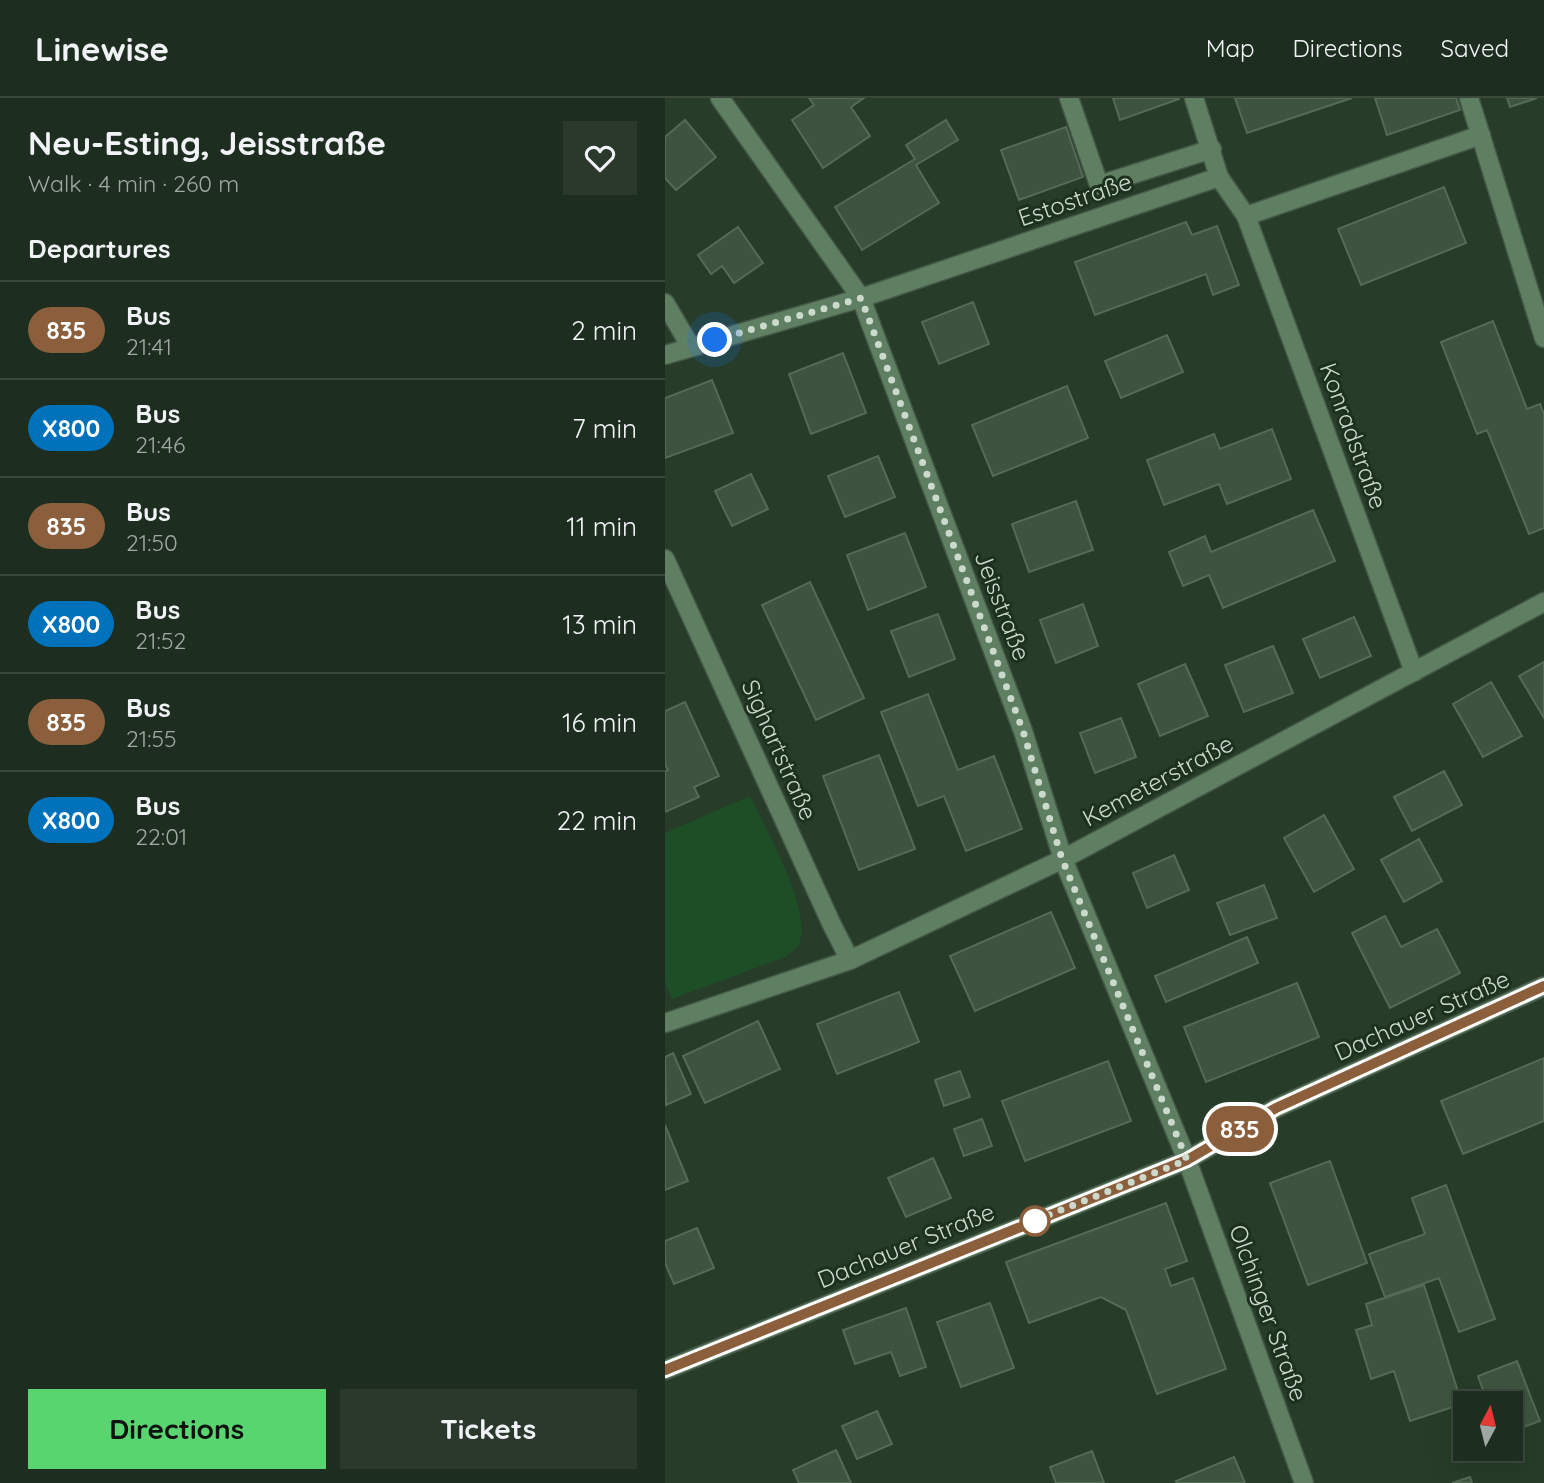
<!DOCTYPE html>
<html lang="en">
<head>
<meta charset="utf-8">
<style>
  body { margin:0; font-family:Quicksand,sans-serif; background:#2a392c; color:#f1f3f6; height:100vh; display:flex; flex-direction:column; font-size:26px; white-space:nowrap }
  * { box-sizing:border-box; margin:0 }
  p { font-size:23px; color:#a0a8a4 }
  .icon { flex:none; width:38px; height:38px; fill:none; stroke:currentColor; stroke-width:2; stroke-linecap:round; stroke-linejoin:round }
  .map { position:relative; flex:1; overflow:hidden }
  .drawer { display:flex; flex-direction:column; background:#1d2d1f; width:665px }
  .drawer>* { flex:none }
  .badge { padding:0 14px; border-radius:23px; font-size:24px; line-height:46px }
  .needle { width:46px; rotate:7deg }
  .fabs { position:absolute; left:788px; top:1293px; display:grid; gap:14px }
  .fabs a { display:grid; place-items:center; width:70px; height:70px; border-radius:0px; background:#1d2d1f; box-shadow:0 7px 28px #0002,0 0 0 2px #3b493d; font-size:35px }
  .you { position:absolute; width:35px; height:35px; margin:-18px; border:5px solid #fff; border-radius:50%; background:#1a73e8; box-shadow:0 0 0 10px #1a73e833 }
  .map>.badge { position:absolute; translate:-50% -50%; box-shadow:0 0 0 4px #fff }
  h2 { padding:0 28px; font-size:26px; line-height:63px }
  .round { display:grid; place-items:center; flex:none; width:74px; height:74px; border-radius:0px; background:#2a392c }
  .head { display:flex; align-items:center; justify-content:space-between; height:119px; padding:0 28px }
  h1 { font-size:33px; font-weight:700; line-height:52px }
  .primary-button { display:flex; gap:14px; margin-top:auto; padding:14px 28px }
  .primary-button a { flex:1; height:80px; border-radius:0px; background:#59d56f; color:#111; font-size:28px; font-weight:700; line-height:80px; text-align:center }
  .primary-button a+a { background:#2a392c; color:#f1f3f6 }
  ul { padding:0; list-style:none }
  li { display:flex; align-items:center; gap:21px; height:98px; padding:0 28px; border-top:2px solid #3b493d }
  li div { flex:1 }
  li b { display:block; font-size:26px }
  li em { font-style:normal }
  li .badge { min-width:77px; font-weight:700; text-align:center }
  header { display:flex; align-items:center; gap:42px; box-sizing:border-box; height:98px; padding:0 35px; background:#1d2d1f; border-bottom:2px solid #3b493d }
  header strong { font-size:33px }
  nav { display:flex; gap:38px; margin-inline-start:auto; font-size:24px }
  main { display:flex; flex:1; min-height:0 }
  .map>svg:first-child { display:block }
</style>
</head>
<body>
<header>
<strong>Linewise</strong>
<nav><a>Map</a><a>Directions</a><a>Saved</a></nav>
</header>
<main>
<section class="drawer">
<div class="head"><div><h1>Neu-Esting, Jeisstraße</h1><p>Walk · 4 min · 260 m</p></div><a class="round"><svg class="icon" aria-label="heart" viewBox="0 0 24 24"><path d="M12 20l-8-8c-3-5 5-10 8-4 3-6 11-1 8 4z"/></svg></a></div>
<h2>Departures</h2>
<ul>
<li><span class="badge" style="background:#8b5e3c;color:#fff">835</span><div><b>Bus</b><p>21:41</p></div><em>2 min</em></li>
<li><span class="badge" style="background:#0072bc;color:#fff">X800</span><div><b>Bus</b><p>21:46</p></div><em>7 min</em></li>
<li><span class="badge" style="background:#8b5e3c;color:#fff">835</span><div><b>Bus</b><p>21:50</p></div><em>11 min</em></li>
<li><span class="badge" style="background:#0072bc;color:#fff">X800</span><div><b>Bus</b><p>21:52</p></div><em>13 min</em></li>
<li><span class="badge" style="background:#8b5e3c;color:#fff">835</span><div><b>Bus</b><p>21:55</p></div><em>16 min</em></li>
<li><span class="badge" style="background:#0072bc;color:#fff">X800</span><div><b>Bus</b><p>22:01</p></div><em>22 min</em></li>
</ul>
<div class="primary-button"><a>Directions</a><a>Tickets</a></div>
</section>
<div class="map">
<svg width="879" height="1385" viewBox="0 0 879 1385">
  <rect width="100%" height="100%" fill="#273c29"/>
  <path fill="#1e4e26" d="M 85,698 C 100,730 146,810 135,843 C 132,851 127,854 120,859 L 7,901 L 0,885 L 0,735 Z"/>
  <g fill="#3e5440" stroke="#546b56" stroke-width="2">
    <path d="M 144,0 L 199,0 L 186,9 L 205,38 L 158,70 L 127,22 L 149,7 Z"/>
    <path d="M 448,0 L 514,0 L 514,1 L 455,22 Z"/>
    <path d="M 570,0 L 687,0 L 582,35 Z"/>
    <path d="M 710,0 L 791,0 L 795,12 L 722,37 Z"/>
    <path d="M 842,0 L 872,0 L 845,9 Z"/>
    <path d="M 20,22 L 51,59 L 11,92 L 0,80 L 0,39 Z"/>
    <path d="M 281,22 L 293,42 L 251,67 L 274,105 L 197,152 L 170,109 L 250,61 L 241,47 Z"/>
    <path d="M 401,29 L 418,79 L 354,102 L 336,52 Z"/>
    <path d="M 779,89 L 801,145 L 696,187 L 673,131 Z"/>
    <path d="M 521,124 L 527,137 L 552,128 L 574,187 L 548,197 L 541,176 L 430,217 L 410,164 Z"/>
    <path d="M 73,129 L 98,165 L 69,185 L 57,168 L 46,176 L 33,157 Z"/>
    <path d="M 308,204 L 324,246 L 274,266 L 257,224 Z"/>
    <path d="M 828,223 L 862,311 L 875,306 L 879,316 L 879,430 L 864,436 L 822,332 L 812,336 L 776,244 Z"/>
    <path d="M 502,237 L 518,274 L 456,300 L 440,263 Z"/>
    <path d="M 178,255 L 201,315 L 146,336 L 124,276 Z"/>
    <path d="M 47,282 L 68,335 L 0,360 L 0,300 Z"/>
    <path d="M 402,288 L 423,340 L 328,378 L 307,327 Z"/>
    <path d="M 607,331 L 626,381 L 562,406 L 554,386 L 499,407 L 482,362 L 549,336 L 555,351 Z"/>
    <path d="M 213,358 L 230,399 L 180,419 L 163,378 Z"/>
    <path d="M 86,376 L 103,411 L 67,428 L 50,393 Z"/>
    <path d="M 411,403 L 428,452 L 364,474 L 347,426 Z"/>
    <path d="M 648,412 L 670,463 L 558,510 L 544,477 L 518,488 L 504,454 L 540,438 L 546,454 Z"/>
    <path d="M 240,435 L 261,489 L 203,512 L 182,457 Z"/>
    <path d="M 145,484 L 199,600 L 151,622 L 97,507 Z"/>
    <path d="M 418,506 L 433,548 L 391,565 L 375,522 Z"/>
    <path d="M 273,516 L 290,561 L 244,579 L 226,533 Z"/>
    <path d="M 689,519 L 706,558 L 655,580 L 638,541 Z"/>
    <path d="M 608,548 L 628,595 L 579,614 L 560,567 Z"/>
    <path d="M 879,564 L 879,620 L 854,578 Z"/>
    <path d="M 520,566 L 543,618 L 495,638 L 473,586 Z"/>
    <path d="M 826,584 L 857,638 L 818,659 L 788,606 Z"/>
    <path d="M 263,596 L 293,672 L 329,658 L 357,731 L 301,753 L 279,698 L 253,708 L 216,614 Z"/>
    <path d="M 20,604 L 54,678 L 29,689 L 34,699 L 0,714 L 0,674 L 3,672 L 0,666 L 0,613 Z"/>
    <path d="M 456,620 L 471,659 L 430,675 L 415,635 Z"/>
    <path d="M 214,657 L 250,751 L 194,772 L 158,678 Z"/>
    <path d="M 779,673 L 797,707 L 747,733 L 729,699 Z"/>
    <path d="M 659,717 L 689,771 L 649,794 L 619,740 Z"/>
    <path d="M 754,741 L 777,783 L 739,804 L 716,762 Z"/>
    <path d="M 509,757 L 524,792 L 482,810 L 468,775 Z"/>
    <path d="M 599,787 L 612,820 L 565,837 L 552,805 Z"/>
    <path d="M 386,814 L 410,870 L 310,913 L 285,858 Z"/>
    <path d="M 720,818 L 736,849 L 772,831 L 795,875 L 725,910 L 687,835 Z"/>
    <path d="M 582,839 L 593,865 L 501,904 L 490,878 Z"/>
    <path d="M 632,885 L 654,939 L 541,984 L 519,929 Z"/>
    <path d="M 234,894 L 254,944 L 172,976 L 152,926 Z"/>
    <path d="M 93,923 L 115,971 L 40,1005 L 18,958 Z"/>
    <path d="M 8,955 L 26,996 L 1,1007 L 0,959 Z"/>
    <path d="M 879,960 L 879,1023 L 798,1056 L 776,1003 Z"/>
    <path d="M 443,963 L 466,1023 L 360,1063 L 337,1003 Z"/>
    <path d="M 295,973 L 305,999 L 279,1008 L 270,982 Z"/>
    <path d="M 317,1021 L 327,1048 L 299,1058 L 289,1031 Z"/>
    <path d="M 0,1027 L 23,1083 L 0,1092 Z"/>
    <path d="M 268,1060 L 286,1100 L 241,1119 L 223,1080 Z"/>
    <path d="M 665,1063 L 702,1165 L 643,1187 L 605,1085 Z"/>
    <path d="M 781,1087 L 830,1221 L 794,1234 L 774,1180 L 720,1199 L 704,1156 L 760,1136 L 747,1100 Z"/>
    <path d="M 501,1105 L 522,1163 L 500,1171 L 506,1188 L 528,1180 L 561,1271 L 492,1296 L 461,1212 L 436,1199 L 364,1225 L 341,1164 Z"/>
    <path d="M 32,1130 L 49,1170 L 9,1186 L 0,1165 L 0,1143 Z"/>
    <path d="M 759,1187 L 797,1306 L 745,1323 L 729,1273 L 706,1281 L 691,1232 L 707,1227 L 701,1206 Z"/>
    <path d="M 325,1205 L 349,1270 L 296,1289 L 272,1224 Z"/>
    <path d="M 241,1210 L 261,1269 L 235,1278 L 226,1254 L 190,1266 L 178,1232 Z"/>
    <path d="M 852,1263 L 875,1323 L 845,1334 L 845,1306 L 823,1306 L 813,1278 Z"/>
    <path d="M 212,1313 L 227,1346 L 192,1361 L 177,1328 Z"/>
    <path d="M 171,1352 L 186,1385 L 134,1385 L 128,1372 Z"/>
    <path d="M 427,1353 L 439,1385 L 391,1385 L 385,1369 Z"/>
    <path d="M 569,1359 L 580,1385 L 512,1385 L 511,1383 Z"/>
    <path d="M 805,1379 L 807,1385 L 787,1385 Z"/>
  </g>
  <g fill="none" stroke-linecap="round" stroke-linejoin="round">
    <g stroke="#455847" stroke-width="21">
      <g id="minor">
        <path d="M 55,0 L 196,200 L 358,633 L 398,761 L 522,1062 L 639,1385"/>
        <path d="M 404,0 L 434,87 L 547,51"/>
        <path d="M 529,0 L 554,79 L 581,118 L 816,37"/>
        <path d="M 804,0 L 879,240"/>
        <path d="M 581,118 L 749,574"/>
        <path d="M 0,205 L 26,249"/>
        <path d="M 0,257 L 196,200 L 554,79"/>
        <path d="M 0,461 L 167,827 L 185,862"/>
        <path d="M 0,925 L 185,862 L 398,761 L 879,504"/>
        <path d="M 0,1272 L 522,1062 L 611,1010 L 879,888"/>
      </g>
    </g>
    <use href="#minor" stroke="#5f7f62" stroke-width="18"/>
  </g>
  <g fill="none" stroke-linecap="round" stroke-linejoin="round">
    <g stroke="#fff" stroke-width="16">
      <path id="line" d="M 0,1272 L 522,1062 L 611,1010 L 879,888"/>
    </g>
    <use href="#line" stroke="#8b5e3c" stroke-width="10"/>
    <path stroke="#ccd9cd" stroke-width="7" stroke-dasharray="0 12.6" d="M 50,242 L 196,200 L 358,633 L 397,761 L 522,1062 L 366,1124 L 370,1123"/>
  </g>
  <circle fill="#fff" stroke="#8b5e3c" stroke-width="3.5" cx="370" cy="1123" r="14"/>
  <g text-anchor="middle" stroke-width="6" stroke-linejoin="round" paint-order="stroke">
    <g font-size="24" fill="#ccd9cd" stroke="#1d311f">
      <text transform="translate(410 102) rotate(-19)" y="8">Estostraße</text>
      <text transform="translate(688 338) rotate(70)" y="8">Konradstraße</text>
      <text transform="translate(337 508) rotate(69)" y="8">Jeisstraße</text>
      <text transform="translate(114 652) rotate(66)" y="8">Sighartstraße</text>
      <text transform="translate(493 683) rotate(-28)" y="8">Kemeterstraße</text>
      <text transform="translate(757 918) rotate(-24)" y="8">Dachauer Straße</text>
      <text transform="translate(241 1148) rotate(-22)" y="8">Dachauer Straße</text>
      <text transform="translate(603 1215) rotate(70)" y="8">Olchinger Straße</text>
    </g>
  </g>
</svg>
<div class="fabs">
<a><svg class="needle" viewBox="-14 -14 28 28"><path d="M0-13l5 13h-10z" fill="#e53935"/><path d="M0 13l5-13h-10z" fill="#a0a8a4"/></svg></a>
</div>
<div class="you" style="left:50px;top:242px"></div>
<b class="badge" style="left:575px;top:1031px;background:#8b5e3c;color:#fff">835</b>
</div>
</main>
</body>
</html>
